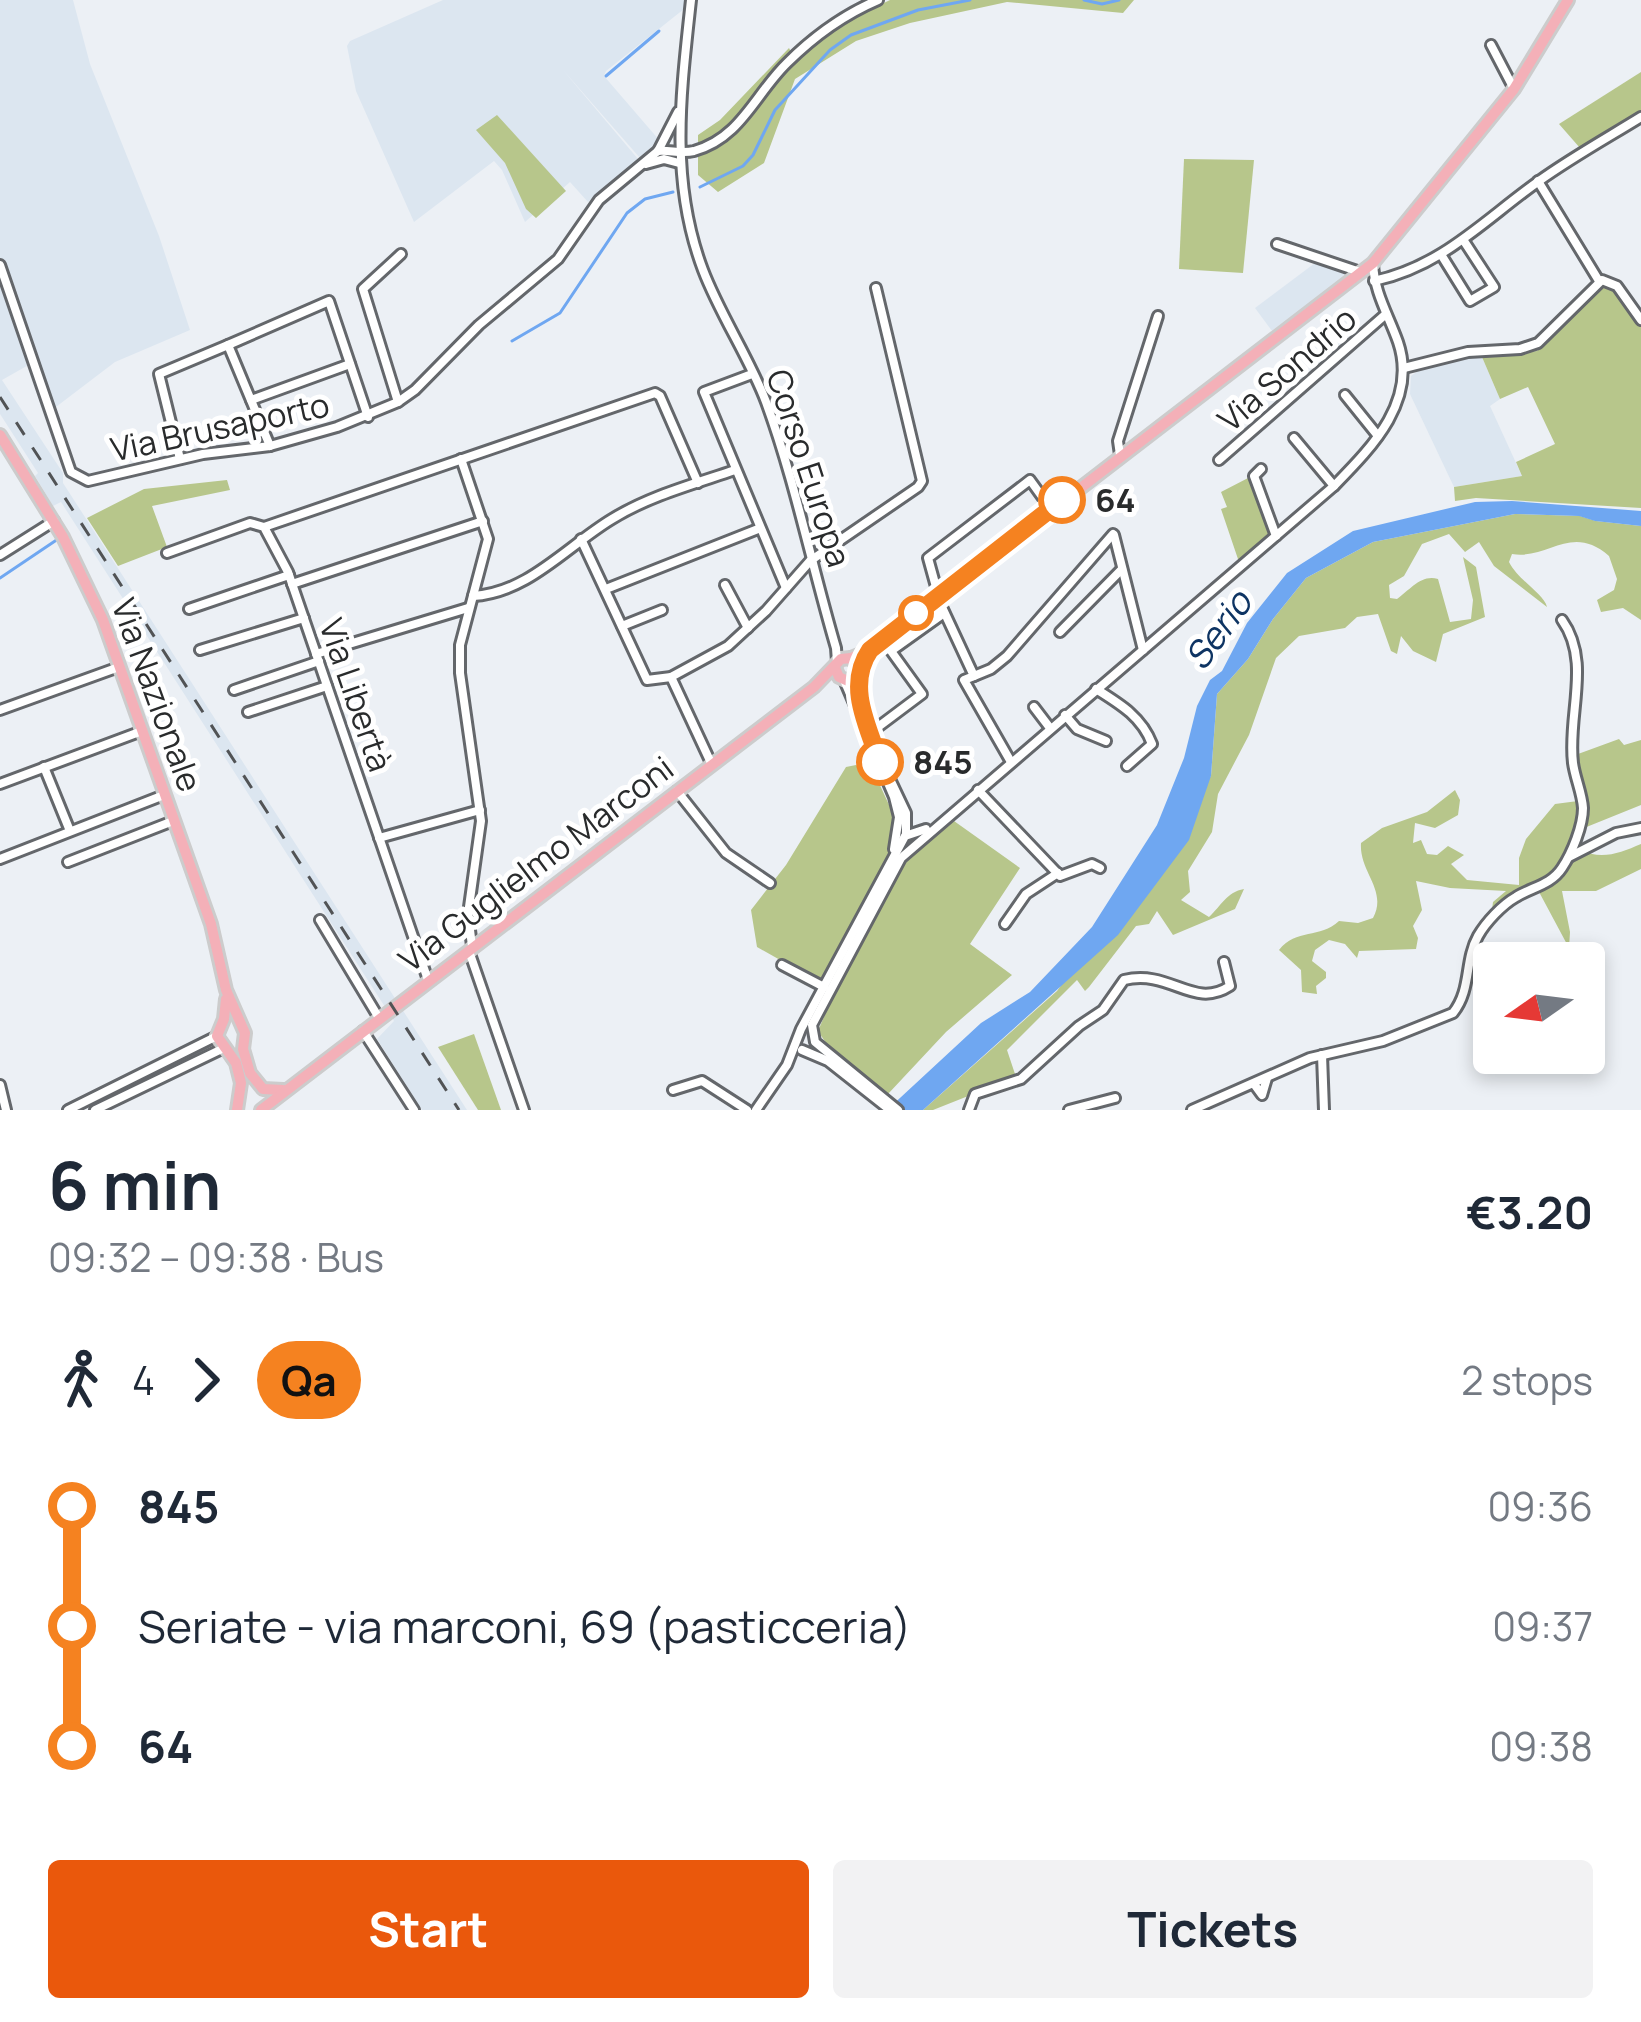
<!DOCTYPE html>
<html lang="en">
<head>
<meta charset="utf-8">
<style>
  body { margin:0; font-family:Manrope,sans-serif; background:#f2f2f3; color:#1f2937; height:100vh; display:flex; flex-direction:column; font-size:45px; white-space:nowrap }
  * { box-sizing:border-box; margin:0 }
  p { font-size:39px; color:#747a83 }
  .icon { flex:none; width:66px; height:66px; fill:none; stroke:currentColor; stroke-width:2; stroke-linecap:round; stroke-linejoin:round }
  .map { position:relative; height:1110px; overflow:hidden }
  .details { display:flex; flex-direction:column; background:#fff; flex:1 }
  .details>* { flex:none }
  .badge { padding:0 24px; border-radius:39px; font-size:42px; line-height:78px }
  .needle { width:78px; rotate:256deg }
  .tools { position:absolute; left:1473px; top:942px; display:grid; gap:24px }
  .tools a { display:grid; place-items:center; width:132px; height:132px; border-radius:12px; background:#fff; box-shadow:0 6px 18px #0003; font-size:60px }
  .map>.badge { position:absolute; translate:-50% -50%; box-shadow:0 0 0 6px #fff }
  .legs { display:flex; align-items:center; gap:18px; height:132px; padding:0 48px; font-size:39px }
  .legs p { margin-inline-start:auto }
  .headline { display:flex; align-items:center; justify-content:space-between; height:204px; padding:0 48px }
  h1 { font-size:66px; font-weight:700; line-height:90px }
  .cta { display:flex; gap:24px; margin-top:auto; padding:24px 48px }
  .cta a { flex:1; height:138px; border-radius:12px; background:#ea580c; color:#fff; font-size:48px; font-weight:700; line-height:138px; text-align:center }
  .cta a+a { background:#f2f2f3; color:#1f2937 }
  ul { padding:0 48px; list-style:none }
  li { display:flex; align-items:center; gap:42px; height:120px; font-size:45px }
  li i { display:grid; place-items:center; width:18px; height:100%; margin:0 15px; background:currentColor }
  li i::after { content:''; width:30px; height:30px; margin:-15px; border:9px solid; border-radius:50%; background:#fff }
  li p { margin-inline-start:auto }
  li:first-child i { background:linear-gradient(#0000 50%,currentColor 0) }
  li:last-child i { background:linear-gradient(currentColor 50%,#0000 0) }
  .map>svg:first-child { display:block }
</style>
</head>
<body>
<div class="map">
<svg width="1641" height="1110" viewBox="0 0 1641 1110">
  <rect width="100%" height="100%" fill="#ecf0f5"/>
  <g fill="#dce6f0">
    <path d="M 0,0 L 73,0 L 90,64 L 159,236 L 190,330 L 115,362 L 48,413 L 32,363 L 2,380 L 63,473 L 63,483 L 467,1110 L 422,1110 L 377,1039 L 394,1021 L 61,502 L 53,506 L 35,476 L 38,473 L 0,414 Z"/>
    <path d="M 443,0 L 685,0 L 684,9 L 606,71 L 604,76 L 660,141 L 640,158 L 563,70 L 638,159 L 588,202 L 570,182 L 525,222 L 502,170 L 494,161 L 414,222 L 356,91 L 347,46 L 350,41 Z"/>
    <path d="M 1319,260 L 1354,274 L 1275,335 L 1255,308 Z"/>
    <path d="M 1468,357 L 1482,357 L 1500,399 L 1490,406 L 1522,476 L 1454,487 L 1410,394 L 1411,376 L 1418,371 Z"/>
  </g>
  <g fill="#b7c68b">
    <path d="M 890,0 L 1134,0 L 1123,13 L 1007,2 L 910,23 L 856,41 L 795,79 L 764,163 L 718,192 L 698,175 L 698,135 L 720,120 L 789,48 L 795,60 L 835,27 Z"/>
    <path d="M 1641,72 L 1641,113 L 1580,148 L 1559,124 Z"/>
    <path d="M 497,115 L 566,191 L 536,218 L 526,209 L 505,163 L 476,130 Z"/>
    <path d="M 1184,159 L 1254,160 L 1243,273 L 1179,269 Z"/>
    <path d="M 1608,286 L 1618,291 L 1641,327 L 1641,508 L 1476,498 L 1455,501 L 1454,487 L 1522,476 L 1516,462 L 1555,444 L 1528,387 L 1500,399 L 1482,357 L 1537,351 L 1600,287 Z"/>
    <path d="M 1250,477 L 1270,538 L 1239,562 L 1221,509 L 1227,507 L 1221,492 Z"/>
    <path d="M 227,480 L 230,490 L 152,506 L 167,547 L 118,566 L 87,518 L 144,489 Z"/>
    <path d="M 1515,514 L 1580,516 L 1596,521 L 1641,526 L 1641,620 L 1623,608 L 1601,612 L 1597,600 L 1614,590 L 1617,579 L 1609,556 C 1571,523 1549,560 1512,554 L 1509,562 C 1518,580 1544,594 1547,607 L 1494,566 L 1479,542 L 1465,552 L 1449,534 L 1422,544 L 1404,576 L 1389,585 L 1390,598 L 1397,599 C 1410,590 1421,574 1438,579 L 1450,622 L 1471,619 L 1473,600 L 1463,557 L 1476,567 L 1485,617 L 1443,634 L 1436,662 L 1413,651 L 1401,636 L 1397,654 L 1391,651 L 1378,614 L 1357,617 L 1345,628 L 1299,636 L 1276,658 L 1249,735 L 1218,794 L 1212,832 L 1188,871 L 1190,892 L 1181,900 L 1209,917 C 1221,906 1227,892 1244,889 L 1235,909 L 1173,935 L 1157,911 L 1149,924 L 1136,926 L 1089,987 L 1085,991 L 1077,980 L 1007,1050 L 1016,1077 L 933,1110 L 923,1110 L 1057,991 L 1211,776 L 1217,694 L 1248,659 L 1273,619 L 1306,578 L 1373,542 Z"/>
    <path d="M 1619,739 L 1624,745 L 1641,740 L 1641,805 L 1584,828 L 1587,812 L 1578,754 Z"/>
    <path d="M 856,765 L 878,781 L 902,833 L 930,838 L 954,821 L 1020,868 L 970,944 L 1012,975 L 946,1032 L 888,1094 L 826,1043 L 818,1031 L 835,991 L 757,947 L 751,910 L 786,865 L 846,767 Z"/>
    <path d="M 1455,790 L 1460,800 L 1458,815 L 1435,828 L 1415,823 L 1413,843 L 1421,840 L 1427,854 L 1437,855 L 1448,846 L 1464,855 L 1451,864 L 1467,880 L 1519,885 L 1519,858 L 1526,839 L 1555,804 L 1578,801 L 1580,849 C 1600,861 1620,853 1641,844 L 1641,869 L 1596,891 L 1562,891 L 1570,932 L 1569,948 L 1538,890 L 1524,888 L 1492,910 L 1493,902 L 1506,891 L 1450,888 L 1416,881 L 1422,910 L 1413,926 L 1418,938 L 1416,949 L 1359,951 L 1357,958 L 1345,944 L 1329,940 L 1315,950 L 1312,961 L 1326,972 L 1326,978 L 1316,986 L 1317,994 L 1302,992 L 1301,970 L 1279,950 C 1296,928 1320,939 1339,921 L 1358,923 L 1373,918 C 1388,890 1359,872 1361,843 L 1382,828 L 1427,812 Z"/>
    <path d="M 474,1034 L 501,1110 L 478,1110 L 438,1047 Z"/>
  </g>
  <path fill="#6fa7f1" d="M 1512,501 L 1641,511 L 1641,526 L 1595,521 L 1579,516 L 1515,514 L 1373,542 L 1306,578 L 1273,619 L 1248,659 L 1217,694 L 1211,776 L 1189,840 L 1118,935 L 923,1110 L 887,1110 L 981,1023 L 1030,992 L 1092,927 L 1157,825 L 1184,758 L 1197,706 L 1210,680 L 1222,671 L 1247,623 L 1287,573 L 1353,531 L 1475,502 Z"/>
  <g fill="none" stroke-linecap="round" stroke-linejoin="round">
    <g stroke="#6fa7f1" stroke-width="3">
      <path d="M 1084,0 L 1102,4 L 1119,0"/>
      <path d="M 606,76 L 659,31"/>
      <path d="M 700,187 L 743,166 L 753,155 L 775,110 L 830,50 L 851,35 L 918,10 L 970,0"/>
      <path d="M 512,341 L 560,313 L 627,213 L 645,199 L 673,192"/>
      <path d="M 0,578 L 58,539"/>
    </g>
    <g stroke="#64676b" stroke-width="14">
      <g id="minor">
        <path d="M 691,0 C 681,93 669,180 703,270 C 720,315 749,357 766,402 C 795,481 812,567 836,648 L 837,662"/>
        <path d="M 1491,45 L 1514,89"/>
        <path d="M 658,151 C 670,150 682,154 694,151 C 741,138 755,94 787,63 C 814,36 843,15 878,0"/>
        <path d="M 646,164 L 664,159 L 679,163"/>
        <path d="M 1538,181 L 1599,281"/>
        <path d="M 1277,244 L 1360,272"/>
        <path d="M 1442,256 L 1470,301 L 1494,287 L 1464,241"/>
        <path d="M 0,265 L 71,472 L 88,481 L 203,454 L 270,446 L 337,427 L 398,402 L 415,390 L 479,325 L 558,259 L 599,200 L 658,151 L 678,112"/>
        <path d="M 1374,281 C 1443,266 1484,220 1539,181 C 1571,158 1607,138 1641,117"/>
        <path d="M 1404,368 L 1468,352 L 1520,349 L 1538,343 L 1602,280 L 1617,286 L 1641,320"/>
        <path d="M 752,374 L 704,392 L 786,588"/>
        <path d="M 1345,395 L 1378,436"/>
        <path d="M 251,400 L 350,364"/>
        <path d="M 398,402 L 363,289 L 401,254"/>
        <path d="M 1294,438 L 1334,486"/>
        <path d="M 270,446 L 228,345 L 329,301 L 368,417"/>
        <path d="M 1120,455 L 1118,441 L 1158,316"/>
        <path d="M 180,459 L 159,374 L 228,345"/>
        <path d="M 461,459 L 488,539 L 460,645 L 460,673 L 481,821 L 468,914 L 472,946"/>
        <path d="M 1219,460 L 1386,314"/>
        <path d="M 1261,469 L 1254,476 L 1276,536"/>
        <path d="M 264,527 L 655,393 L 660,396 L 698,483"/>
        <path d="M 1114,535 L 1143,650"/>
        <path d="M 581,539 L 647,680 L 671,677 L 728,646 L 766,611 L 810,561 L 918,487 L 922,481 L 876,288"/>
        <path d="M 167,553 L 250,523 L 264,527 L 288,572 L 428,980"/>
        <path d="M 0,555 L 54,521"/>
        <path d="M 292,584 L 483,521"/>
        <path d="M 725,585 L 748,628"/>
        <path d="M 606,589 L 758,529"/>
        <path d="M 473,596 C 528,593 567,546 612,519 C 649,496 694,484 735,470"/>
        <path d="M 189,609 L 289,575"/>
        <path d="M 622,626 L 662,610"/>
        <path d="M 1060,632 L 1122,569"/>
        <path d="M 200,650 L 304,618"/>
        <path d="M 316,654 L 468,608"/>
        <path d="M 857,676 L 864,714"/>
        <path d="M 974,676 L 991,669 L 1007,656 L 1113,534"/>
        <path d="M 671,677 L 712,765"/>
        <path d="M 844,680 L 894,797 L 899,817 L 894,849"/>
        <path d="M 1096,689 C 1120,704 1142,717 1152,744 L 1127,766"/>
        <path d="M 234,690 L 319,661"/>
        <path d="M 1034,707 L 1050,728"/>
        <path d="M 0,710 L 119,667"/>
        <path d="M 248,712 L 327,686"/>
        <path d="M 1065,715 L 1077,729 L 1106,741"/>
        <path d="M 870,733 L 922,694 L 891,651 L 940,616"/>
        <path d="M 1011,762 L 964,680 L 974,676 L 941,605 L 928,558 L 1030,480 L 1051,509"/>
        <path d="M 44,767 L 70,831"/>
        <path d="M 888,775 L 906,813 L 906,834"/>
        <path d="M 0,784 L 142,731"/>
        <path d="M 978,790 L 1060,876 L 1092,864 L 1100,868"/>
        <path d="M 677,791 L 726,853 L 770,883"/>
        <path d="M 379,838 L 480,810"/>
        <path d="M 1569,857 L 1616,833 L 1641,828"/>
        <path d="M 0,859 L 164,795"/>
        <path d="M 68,862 L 173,821"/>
        <path d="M 320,920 L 379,1018"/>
        <path d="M 1005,924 L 1026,894 L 1058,873"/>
        <path d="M 469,951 L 524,1110"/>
        <path d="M 782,965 L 824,987"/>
        <path d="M 363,1031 L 414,1110"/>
        <path d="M 802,1050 L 828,1061 L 890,1110"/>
        <path d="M 1322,1055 L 1324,1110"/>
        <path d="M 1254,1084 L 1262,1095 L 1267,1078"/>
        <path d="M 0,1085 L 6,1110"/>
        <path d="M 673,1090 L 702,1081 L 747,1110"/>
        <path d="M 68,1110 L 217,1036"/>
        <path d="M 95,1110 L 224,1048"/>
        <path d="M 756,1110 L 787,1065 L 801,1029 L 905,836 L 926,829"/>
        <path d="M 898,1110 L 815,1042 L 812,1025 L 901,858 L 1334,486 C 1372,447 1418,401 1398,342 C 1388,314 1374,292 1373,263"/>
        <path d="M 969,1110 L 975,1094 L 1021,1079 L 1079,1026 L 1103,1010 L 1124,980 C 1171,969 1193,1010 1230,986 L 1224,962"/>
        <path d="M 1069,1110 L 1115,1098"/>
        <path d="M 1192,1110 L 1310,1058 L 1383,1041 L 1453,1013 C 1472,989 1464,961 1478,936 C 1486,922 1502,905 1516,897 C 1532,887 1551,885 1562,868 C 1572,853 1583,826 1583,808 C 1582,793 1575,778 1573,763 C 1567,715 1592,662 1562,620"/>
      </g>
    </g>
    <g stroke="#ccc" stroke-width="16">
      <g id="major">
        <path d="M 0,435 L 63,537 L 103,620 L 211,924 L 226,990 L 245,1033 L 243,1049 L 250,1073 L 263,1089 L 283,1090"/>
        <path d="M 851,658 L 870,650 L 1373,263 L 1514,89 L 1568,0"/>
        <path d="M 835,668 L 839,677 L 848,681 L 857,675 L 861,662"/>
        <path d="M 226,999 L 224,1019 L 217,1036 L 236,1063 L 241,1083 L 237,1110"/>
        <path d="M 261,1110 L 814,687 L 841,659 L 851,658 L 858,667"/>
      </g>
    </g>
    <use href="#minor" stroke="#fff" stroke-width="8"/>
    <use href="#major" stroke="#f4b0b8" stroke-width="10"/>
    <path stroke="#515355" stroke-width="3" stroke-dasharray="15 15" stroke-linecap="butt" d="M 0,397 L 459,1110"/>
  </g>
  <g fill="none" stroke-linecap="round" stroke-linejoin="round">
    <g stroke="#fff" stroke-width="27">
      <path id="line-1" d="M 880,762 C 867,725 846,685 870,650 L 1062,500"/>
    </g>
    <use href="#line-1" stroke="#f58220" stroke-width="18"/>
  </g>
  <g fill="#fff" stroke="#f58220" stroke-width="6">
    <circle cx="1062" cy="500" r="21"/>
    <circle cx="916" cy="613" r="15"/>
    <circle cx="880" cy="762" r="21"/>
  </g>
  <g text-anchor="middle" stroke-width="10" stroke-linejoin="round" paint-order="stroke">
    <g font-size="33" fill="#292b2c" stroke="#fff">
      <text transform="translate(1287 369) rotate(-41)" y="12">Via Sondrio</text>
      <text transform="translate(220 427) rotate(-12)" y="12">Via Brusaporto</text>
      <text transform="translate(809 468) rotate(72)" y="12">Corso Europa</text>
      <text transform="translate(157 695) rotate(70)" y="12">Via Nazionale</text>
      <text transform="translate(356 695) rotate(71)" y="12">Via Libertà</text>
      <text transform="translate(536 864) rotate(-37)" y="12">Via Guglielmo Marconi</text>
    </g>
    <g font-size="33" font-weight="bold" fill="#292b2c" stroke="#fff" text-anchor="start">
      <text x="1095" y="512">64</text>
      <text x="913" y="774">845</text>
    </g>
    <g font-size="36" font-style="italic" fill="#0e3463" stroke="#fff">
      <text transform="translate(1218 630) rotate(-54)" y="13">Serio</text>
    </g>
  </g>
</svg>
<div class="tools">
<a><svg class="needle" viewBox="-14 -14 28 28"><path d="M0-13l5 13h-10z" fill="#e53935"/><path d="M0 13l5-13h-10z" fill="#747a83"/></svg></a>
</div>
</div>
<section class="details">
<div class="headline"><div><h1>6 min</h1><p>09:32 – 09:38 · Bus</p></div><b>€3.20</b></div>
<div class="legs"><svg class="icon" aria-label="walk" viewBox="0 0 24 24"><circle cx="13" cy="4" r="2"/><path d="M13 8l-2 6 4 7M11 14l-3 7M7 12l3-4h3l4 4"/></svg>4<svg class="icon" aria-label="forward" viewBox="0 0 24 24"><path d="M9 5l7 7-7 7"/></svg><b class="badge" style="background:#f58220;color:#111">Qa</b><p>2 stops</p></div>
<ul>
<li><i style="color:#f58220"></i><b>845</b><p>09:36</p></li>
<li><i style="color:#f58220"></i><span>Seriate - via marconi, 69 (pasticceria)</span><p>09:37</p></li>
<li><i style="color:#f58220"></i><b>64</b><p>09:38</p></li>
</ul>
<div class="cta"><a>Start</a><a>Tickets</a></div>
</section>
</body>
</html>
